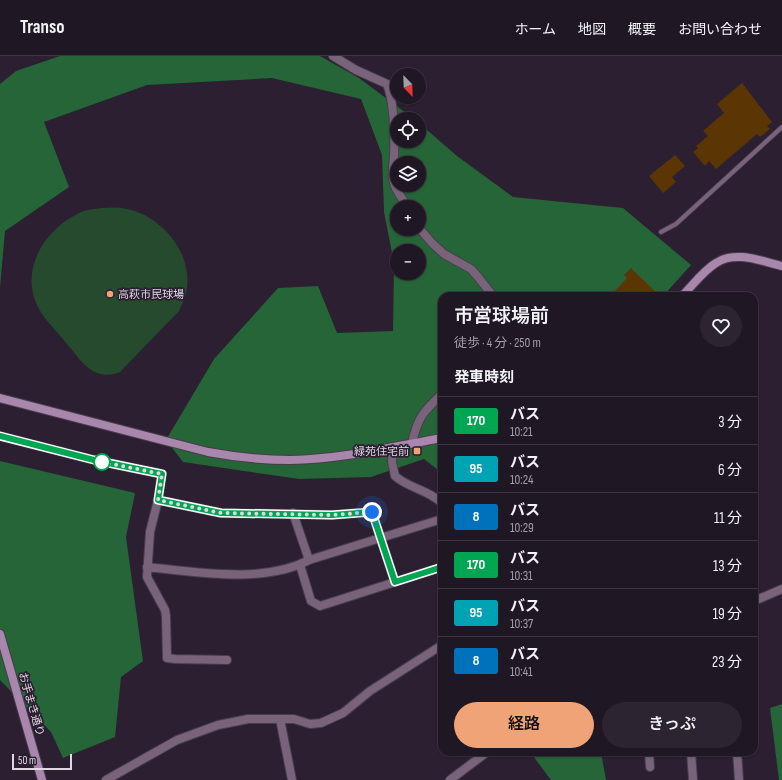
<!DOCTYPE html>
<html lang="ja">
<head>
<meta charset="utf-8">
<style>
  body { margin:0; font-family:"Sofia Sans Condensed","Noto Sans JP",sans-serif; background:#2d2432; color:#f1f3f6; height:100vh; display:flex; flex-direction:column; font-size:15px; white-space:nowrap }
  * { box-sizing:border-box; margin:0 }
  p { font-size:13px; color:#a29fa7 }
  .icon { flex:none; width:22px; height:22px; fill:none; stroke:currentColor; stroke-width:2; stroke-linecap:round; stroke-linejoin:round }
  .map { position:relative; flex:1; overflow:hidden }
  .drawer { position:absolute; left:438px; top:236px; width:320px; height:464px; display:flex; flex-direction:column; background:#201725; border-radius:12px; box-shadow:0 1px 3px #0004,0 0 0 1px #3d3642 }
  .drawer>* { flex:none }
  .badge { padding:0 8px; border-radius:3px; font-size:14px; line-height:26px }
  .needle { width:26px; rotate:157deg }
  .controls { position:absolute; left:390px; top:12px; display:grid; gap:8px }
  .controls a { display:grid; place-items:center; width:36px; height:36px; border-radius:50%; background:#201725; box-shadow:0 1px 3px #0004,0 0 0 1px #3d3642; font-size:20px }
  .scale { position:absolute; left:12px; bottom:10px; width:60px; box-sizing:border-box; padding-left:4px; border:2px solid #dfd8e3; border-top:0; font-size:11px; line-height:14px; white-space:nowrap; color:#dfd8e3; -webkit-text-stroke:3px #2b1f31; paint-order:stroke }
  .you { position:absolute; width:20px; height:20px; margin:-10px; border:3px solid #fff; border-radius:50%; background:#1a73e8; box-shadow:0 0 0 6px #1a73e833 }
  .map>.badge { position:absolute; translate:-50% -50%; box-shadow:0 0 0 2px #fff }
  h2 { padding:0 16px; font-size:15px; line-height:36px }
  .round { display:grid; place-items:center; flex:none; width:42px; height:42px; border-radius:21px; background:#2d2432 }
  .overview { display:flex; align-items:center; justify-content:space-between; height:68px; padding:0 16px }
  h1 { font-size:19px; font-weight:600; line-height:30px }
  .cta { display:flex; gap:8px; margin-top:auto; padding:8px 16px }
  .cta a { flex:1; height:46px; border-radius:24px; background:#efa377; color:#111; font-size:16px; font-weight:600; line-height:46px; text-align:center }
  .cta a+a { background:#2d2432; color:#f1f3f6 }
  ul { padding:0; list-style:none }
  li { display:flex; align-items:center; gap:12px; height:48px; padding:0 16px; border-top:1px solid #3d3642 }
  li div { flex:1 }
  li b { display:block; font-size:15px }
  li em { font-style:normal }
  li .badge { min-width:44px; font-weight:700; text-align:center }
  header { display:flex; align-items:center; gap:24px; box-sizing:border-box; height:56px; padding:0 20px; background:#201725; border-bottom:1px solid #3d3642 }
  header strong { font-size:19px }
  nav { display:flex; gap:22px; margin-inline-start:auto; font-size:14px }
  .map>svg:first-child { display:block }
</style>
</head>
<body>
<header>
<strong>Transo</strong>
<nav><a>ホーム</a><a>地図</a><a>概要</a><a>お問い合わせ</a></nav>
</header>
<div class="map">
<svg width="782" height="724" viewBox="0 0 782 724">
  <rect width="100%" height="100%" fill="#2b1f31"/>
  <path fill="#254a2e" d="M 102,152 C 108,152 115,151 121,152 C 158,156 192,194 187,232 C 186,241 182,248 179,255 L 120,316 C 113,319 105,320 97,317 C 85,313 75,297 67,288 C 58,276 43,263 37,249 C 19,211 48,169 84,155 C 90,153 97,153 102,152 Z"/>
  <g fill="#256537" fill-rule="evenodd">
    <path d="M 60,0 L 320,0 L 359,22 L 414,63 L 397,63 L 397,85 L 419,85 L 419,67 L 457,100 L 513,141 L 623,152 L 691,209 L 663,240 L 442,240 L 442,417 L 424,403 L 371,421 L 299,423 L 183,406 L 166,384 L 214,303 L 278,232 L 318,230 L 337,277 L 393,275 L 394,207 L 384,156 L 382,99 L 361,43 L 272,22 L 147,29 L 44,66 L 69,131 L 5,175 L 0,232 L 0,28 L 16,15 ZM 397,107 L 419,107 L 419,129 L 397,129 ZM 397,151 L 419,151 L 419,173 L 397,173 ZM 397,195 L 419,195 L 419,217 L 397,217 Z"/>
    <path d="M 0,405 L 135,437 L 126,481 L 143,605 L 121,621 L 115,681 L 63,702 L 51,676 L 0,624 Z"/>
    <path d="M 782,648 L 782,724 L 779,724 L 770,652 Z"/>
    <path d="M 530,696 L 601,696 L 606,724 L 551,724 Z"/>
  </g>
  <g fill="#5b3604">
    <path d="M 742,27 L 772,66 L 767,70 L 770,73 L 760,81 L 757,78 L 716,113 L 709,105 L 705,110 L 693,96 L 698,92 L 696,90 L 708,80 L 703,75 L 724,57 L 717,48 Z"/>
    <path d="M 675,99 L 685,110 L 672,121 L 676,126 L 663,137 L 649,120 Z"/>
    <path d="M 631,212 L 634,215 L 660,240 L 610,240 L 627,222 L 624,219 Z"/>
  </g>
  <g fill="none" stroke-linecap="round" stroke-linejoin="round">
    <g stroke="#483d4d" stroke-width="5.5">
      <path id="lane" d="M 661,176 L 676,168 L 782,71"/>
    </g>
    <g stroke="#483d4d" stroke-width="10">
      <g id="street">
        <path d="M 333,0 L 356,14 L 387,28 C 394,44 395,81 394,99 C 394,109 391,117 394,127 C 396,136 403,143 408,151"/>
        <path d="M 419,172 L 432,187 L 444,198 L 471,213 L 478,221 L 493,240"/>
        <path d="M 0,380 L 94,404 L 162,418 L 158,444 L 150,476 L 147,521 L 165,554 L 166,560 L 167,602 L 175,603 L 227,604"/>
        <path d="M 412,387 C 418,361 423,356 442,338"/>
        <path d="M 393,391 L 392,406 L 395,420 C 410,433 427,433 442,447"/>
        <path d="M 158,444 L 221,457 L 332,459 L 372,456 L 395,526"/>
        <path d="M 293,457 L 309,504"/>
        <path d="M 300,509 L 311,545 L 320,550 L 442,511"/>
        <path d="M 147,511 C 197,516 264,528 309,504 L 442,463"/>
        <path d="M 754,545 L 782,533"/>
        <path d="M 280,663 L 292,724"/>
        <path d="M 649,696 L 650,711"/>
        <path d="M 691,696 L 693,724"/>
        <path d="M 737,696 L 739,724"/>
        <path d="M 106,724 L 177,684 L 218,669 L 248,663 L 294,663 L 310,668 L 321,667 L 343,657 L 370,635 L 442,589"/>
        <path d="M 450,724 L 487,696"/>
      </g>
    </g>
    <g stroke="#483d4d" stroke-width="10">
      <g id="secondary">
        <path d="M 682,240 C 693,229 703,215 716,207 C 735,194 761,205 782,210"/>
        <path d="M 0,342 L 208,396 C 235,401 262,404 290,404 C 341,403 392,391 442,382"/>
        <path d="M 0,578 L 42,724"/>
      </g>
    </g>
    <use href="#lane" stroke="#79637b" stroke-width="4"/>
    <use href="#street" stroke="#79637b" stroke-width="8"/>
    <use href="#secondary" stroke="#a987ac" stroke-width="8"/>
  </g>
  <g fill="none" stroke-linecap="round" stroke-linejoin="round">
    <g stroke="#fff" stroke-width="9">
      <path id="line" d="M 0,380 L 94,404 L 162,418 L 158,444 L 221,457 L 332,459 L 372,456 L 395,526 L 442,511"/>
    </g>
    <use href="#line" stroke="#00a651" stroke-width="6"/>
    <path stroke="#dfd8e3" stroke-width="4" stroke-dasharray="0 7.2" d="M 102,406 L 162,418 L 158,444 L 221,457 L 332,459 L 372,456"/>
  </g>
  <g fill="#efa377" stroke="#2b1f31" stroke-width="1.5">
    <circle cx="110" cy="238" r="4"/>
    <rect x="413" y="391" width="8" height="8" rx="2"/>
  </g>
  <circle fill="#fff" stroke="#00a651" stroke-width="2" cx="102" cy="406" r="8"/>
  <g text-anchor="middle" stroke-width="3.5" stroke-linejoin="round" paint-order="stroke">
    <g font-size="11" fill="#dfd8e3" stroke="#2b1f31" text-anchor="start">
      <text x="118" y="242">高萩市民球場</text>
      <text x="409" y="399" text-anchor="end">緑苑住宅前</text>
    </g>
    <g font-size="11" fill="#dfd8e3" stroke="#2b1f31">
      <text transform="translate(32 648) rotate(74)" y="4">お手まき通り</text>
    </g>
  </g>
</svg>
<div class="controls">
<a><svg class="needle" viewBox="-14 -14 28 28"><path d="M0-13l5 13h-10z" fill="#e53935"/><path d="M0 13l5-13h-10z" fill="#a29fa7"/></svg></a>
<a><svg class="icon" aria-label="locate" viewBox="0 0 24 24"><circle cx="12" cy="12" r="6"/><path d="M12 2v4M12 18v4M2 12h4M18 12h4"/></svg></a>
<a><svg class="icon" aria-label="layers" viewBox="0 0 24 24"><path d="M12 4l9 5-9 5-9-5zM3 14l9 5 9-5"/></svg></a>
<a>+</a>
<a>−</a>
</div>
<div class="scale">50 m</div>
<div class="you" style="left:372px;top:456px"></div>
<section class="drawer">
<div class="overview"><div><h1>市営球場前</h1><p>徒歩 · 4 分 · 250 m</p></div><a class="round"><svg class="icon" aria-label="heart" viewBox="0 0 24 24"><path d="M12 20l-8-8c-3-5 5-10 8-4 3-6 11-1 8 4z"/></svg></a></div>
<h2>発車時刻</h2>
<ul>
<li><span class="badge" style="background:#00a651;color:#fff">170</span><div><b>バス</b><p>10:21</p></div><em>3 分</em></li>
<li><span class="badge" style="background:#00a3b4;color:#fff">95</span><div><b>バス</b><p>10:24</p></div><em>6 分</em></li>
<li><span class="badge" style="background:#0072bc;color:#fff">8</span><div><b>バス</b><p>10:29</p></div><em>11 分</em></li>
<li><span class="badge" style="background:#00a651;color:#fff">170</span><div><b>バス</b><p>10:31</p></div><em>13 分</em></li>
<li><span class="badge" style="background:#00a3b4;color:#fff">95</span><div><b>バス</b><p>10:37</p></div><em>19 分</em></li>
<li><span class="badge" style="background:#0072bc;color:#fff">8</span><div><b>バス</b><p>10:41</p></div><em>23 分</em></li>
</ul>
<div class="cta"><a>経路</a><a>きっぷ</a></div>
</section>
</div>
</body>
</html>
